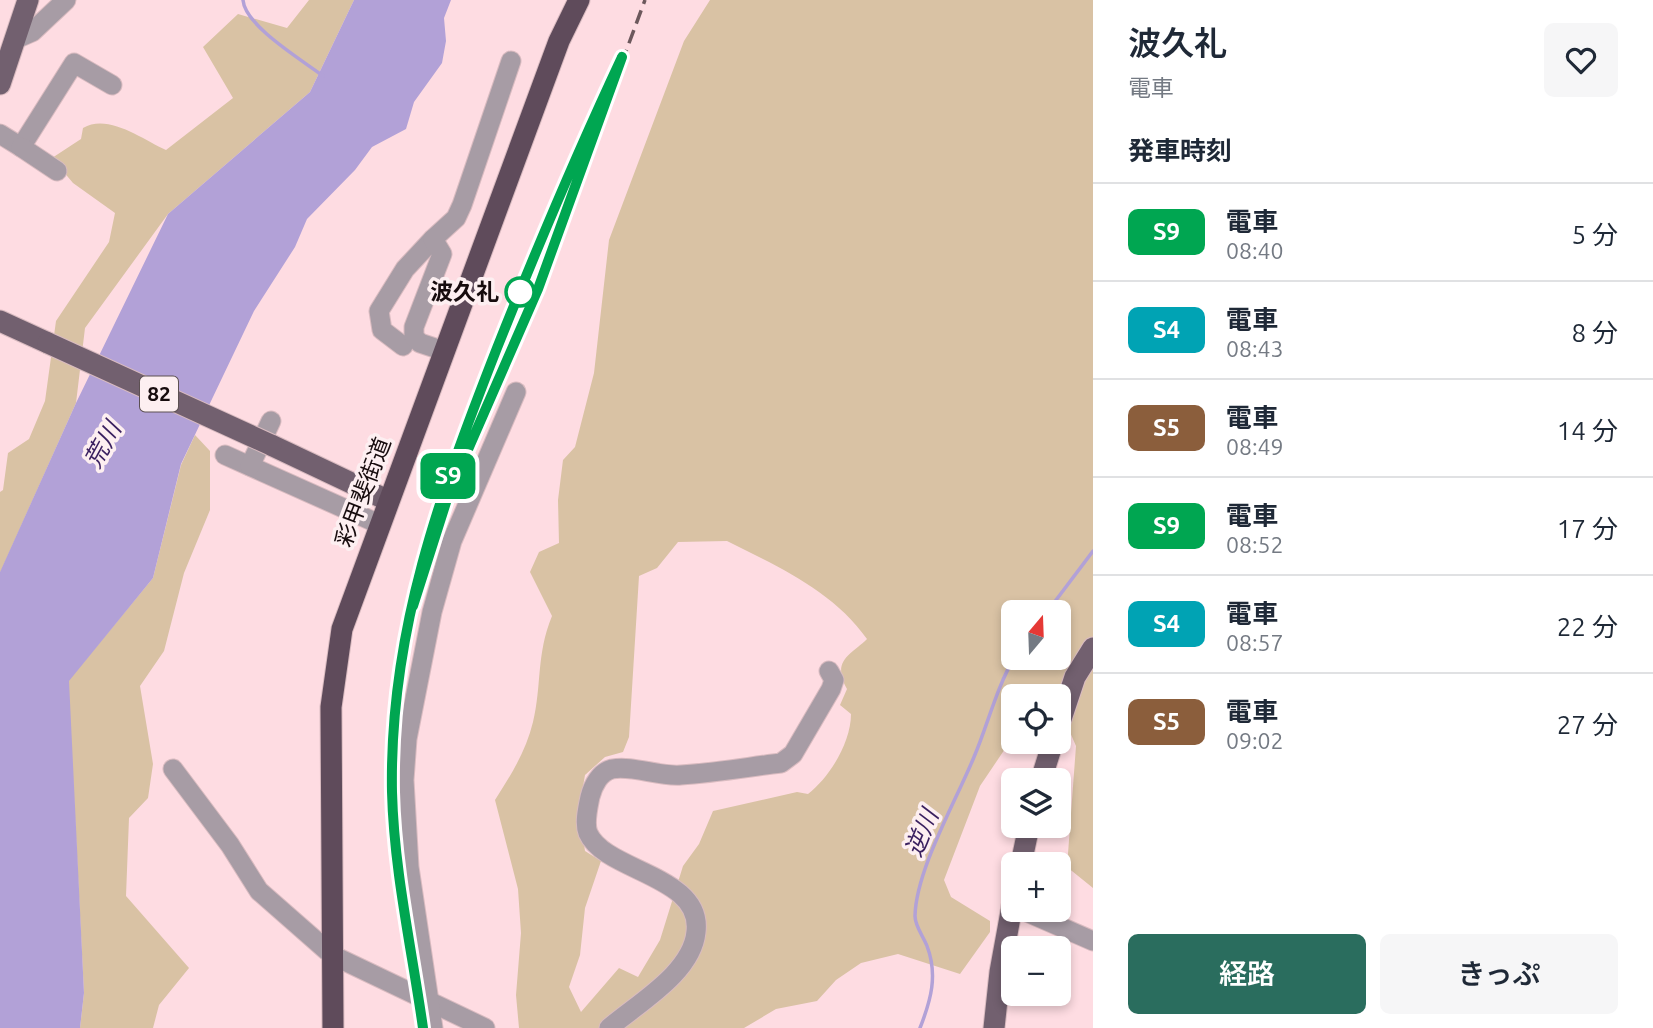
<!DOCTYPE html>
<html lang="ja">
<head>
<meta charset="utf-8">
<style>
  body { margin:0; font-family:Ubuntu,"Noto Sans JP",sans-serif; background:#f6f6f7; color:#1f2937; height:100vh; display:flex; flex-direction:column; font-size:26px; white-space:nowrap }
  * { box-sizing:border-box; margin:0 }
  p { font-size:23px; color:#747a83 }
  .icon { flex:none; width:38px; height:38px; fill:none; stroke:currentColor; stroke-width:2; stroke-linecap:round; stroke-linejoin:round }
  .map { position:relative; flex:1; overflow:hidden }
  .details { display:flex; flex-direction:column; background:#fff; width:560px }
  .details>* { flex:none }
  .badge { padding:0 14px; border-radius:10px; font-size:24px; line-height:46px }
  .needle { width:46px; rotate:19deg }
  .controls { position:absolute; left:1001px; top:600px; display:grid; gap:14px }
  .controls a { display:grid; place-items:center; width:70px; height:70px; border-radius:10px; background:#fff; box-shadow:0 4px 10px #0003; font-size:35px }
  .map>.badge { position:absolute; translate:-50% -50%; box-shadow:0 0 0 4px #fff }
  h2 { padding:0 35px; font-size:26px; line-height:63px }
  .round { display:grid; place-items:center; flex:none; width:74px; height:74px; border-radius:10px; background:#f6f6f7 }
  .headline { display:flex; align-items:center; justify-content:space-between; height:119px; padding:0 35px }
  h1 { font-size:33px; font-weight:600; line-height:52px }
  .action { display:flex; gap:14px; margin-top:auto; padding:14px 35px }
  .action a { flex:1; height:80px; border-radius:10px; background:#2a6d5e; color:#fff; font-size:28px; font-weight:600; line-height:80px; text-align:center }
  .action a+a { background:#f6f6f7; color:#1f2937 }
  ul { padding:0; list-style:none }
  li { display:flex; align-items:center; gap:21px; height:98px; padding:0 35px; border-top:2px solid #e0e1e3 }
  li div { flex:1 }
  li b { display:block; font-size:26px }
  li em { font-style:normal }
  li .badge { min-width:77px; font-weight:700; text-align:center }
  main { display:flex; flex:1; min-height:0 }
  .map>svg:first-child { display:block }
</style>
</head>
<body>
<main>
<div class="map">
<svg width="1093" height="1028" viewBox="0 0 1093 1028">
  <rect width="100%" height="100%" fill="#fedce2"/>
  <g fill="#d9c2a4" fill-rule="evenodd">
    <path d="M 309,0 L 354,0 L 310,92 L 168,214 L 85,328 L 76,403 L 0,573 L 0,492 L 3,490 L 8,453 L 29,439 L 45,401 L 56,321 L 109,242 L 115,213 L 73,183 L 52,158 L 81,139 L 83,128 C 108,113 142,139 166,150 L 233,98 L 203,47 L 238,14 L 287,28 Z"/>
    <path d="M 710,0 L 1093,0 L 1093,888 L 1067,867 L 1076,746 L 1059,707 L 1059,696 L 1054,696 L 1048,686 L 1041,696 L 1013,696 L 1013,737 L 980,786 L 944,880 L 951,897 L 990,921 L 990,932 L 960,974 L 898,954 L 861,963 L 836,980 L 817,1001 L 776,1009 L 744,1028 L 519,1028 L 516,995 L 521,933 L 518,889 L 495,800 C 511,775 526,751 533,722 C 542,685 536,655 552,616 L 530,572 L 539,552 L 559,543 L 558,500 L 563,460 L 575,447 L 594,373 L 609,240 L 684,41 ZM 727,541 C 779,567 833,591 867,639 C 851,655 831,660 847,689 L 840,705 L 851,714 C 851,742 830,777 808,794 L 797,792 L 713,811 L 699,844 L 683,866 L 660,940 L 638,977 L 619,968 L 581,1012 L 569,987 L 580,955 L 585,908 L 601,861 L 585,851 L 579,810 L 585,775 L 605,757 L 623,752 L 629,737 L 639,576 L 657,568 L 678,542 ZM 1013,612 L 1059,612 L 1059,658 L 1013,658 Z"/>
    <path d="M 195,435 L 210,451 L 210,510 L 184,573 L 164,651 L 140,686 L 153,764 L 148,798 L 129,818 L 126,896 L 189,968 L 159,1005 L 153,1028 L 80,1028 L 84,993 L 68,681 L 153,578 L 181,465 Z"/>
  </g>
  <path fill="#b2a1d7" d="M 354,0 L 451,0 L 444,18 L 446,41 L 442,63 L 414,102 L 406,129 L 372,147 L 355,170 L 307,219 L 295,247 L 254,311 L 181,464 L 153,578 L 69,681 L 84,993 L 80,1028 L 0,1028 L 0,572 L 76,403 L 168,214 L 310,92 Z"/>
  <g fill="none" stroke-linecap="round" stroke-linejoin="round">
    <g stroke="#b2a1d7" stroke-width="3.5">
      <path d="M 243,0 C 245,26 302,60 323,76"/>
      <path d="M 1047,612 L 1093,551"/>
      <path d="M 920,1028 C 931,1000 938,975 927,946 C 923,936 915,926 915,916 C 916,870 956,801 974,757 C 988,724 996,689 1014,658"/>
    </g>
    <g stroke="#d9bbc0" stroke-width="21">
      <g id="minor">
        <path d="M 16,39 L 32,32 L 66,0"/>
        <path d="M 0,134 L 21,147 L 74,63 L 112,85"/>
        <path d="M 21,147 L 57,171"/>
        <path d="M 403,346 L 382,330 L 379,311 L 405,269 L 433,239"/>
        <path d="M 444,351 L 420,343 L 414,337 L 414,327 L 442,254 L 433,239 L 456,218 L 462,205 L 511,61"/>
        <path d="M 225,455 L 379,524"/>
        <path d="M 250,466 L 271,421"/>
        <path d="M 173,769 L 230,845 L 259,891 L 332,955 L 485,1028"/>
        <path d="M 1022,910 L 1093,941"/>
        <path d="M 433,1028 L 409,867 L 404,780 L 407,739 L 432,612 L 452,541 L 516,392"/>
        <path d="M 609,1028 C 638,1003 692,973 696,932 C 703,875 605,872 588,833 C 584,823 588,807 590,797 C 593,785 600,772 612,769 C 633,765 659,777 681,775 C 714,773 748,767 781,763 L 793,754 L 831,689 L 834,680 L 829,671"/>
      </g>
    </g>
    <g stroke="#d9bbc0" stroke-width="23">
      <g id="major">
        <path d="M 0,84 L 28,0"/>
        <path d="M 0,321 L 48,343"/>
        <path d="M 271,445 L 387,500"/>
        <path d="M 1059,725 L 1075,677 L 1093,648"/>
        <path d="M 1041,780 L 1053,742"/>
        <path d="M 1021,864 L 1029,826"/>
        <path d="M 994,1028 L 1000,972 L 1013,901"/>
      </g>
    </g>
    <g stroke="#d9bbc0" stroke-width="23">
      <path id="highway" d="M 333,1028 L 331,707 L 342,629 L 559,41 L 579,0"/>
    </g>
    <use href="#minor" stroke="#a79ca5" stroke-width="19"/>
    <use href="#major" stroke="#72606f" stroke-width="21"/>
    <use href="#highway" stroke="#5f4b5b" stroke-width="21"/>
    <g stroke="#6c585c" stroke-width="3.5" stroke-dasharray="14 7" stroke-linecap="butt">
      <path d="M 455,457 L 557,199 L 584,139"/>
      <path d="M 423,1028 L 395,843 L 392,791 L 395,719 L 409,620 L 449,493 L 538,289 L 645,0"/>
    </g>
    <g stroke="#d9bbc0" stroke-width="23" stroke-linecap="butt">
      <path id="major-bridge" d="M 48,343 L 271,445"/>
    </g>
    <use href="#major-bridge" stroke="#72606f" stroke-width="21"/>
  </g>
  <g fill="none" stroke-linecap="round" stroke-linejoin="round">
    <g stroke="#fff" stroke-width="16">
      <path id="line" d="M 413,606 L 449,493 L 538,289 L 622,57 C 577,153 536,250 497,348 C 440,494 389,632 392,792 C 394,871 412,950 423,1028"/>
    </g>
    <use href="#line" stroke="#00a651" stroke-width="10"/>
  </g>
  <circle fill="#fff" stroke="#00a651" stroke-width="3.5" cx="520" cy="292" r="14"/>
  <g text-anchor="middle" stroke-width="7" stroke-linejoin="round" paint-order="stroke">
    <rect fill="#fdeff1" stroke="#5c5052" stroke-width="2" x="140" y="376.5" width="38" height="35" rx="5"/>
    <g font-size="21" font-weight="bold" fill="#170c0e">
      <text x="159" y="401">82</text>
    </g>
    <g font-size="23" font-weight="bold" fill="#170c0e" stroke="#fdeff1" text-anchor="end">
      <text x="499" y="300">波久礼</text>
    </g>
    <g font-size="23" fill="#170c0e" stroke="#fdeff1">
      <text transform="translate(363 492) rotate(-69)" y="8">彩甲斐街道</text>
    </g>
    <g font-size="24" font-style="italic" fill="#391f5f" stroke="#fdeff1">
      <text transform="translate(103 445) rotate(-61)" y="8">荒川</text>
      <text transform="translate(922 833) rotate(-67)" y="8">逆川</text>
    </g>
  </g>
</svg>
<div class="controls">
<a><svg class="needle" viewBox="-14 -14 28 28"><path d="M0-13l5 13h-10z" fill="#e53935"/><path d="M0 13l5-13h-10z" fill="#747a83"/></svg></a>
<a><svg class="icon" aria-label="locate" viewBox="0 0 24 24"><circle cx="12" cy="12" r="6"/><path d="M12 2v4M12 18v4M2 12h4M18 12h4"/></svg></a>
<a><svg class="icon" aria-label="layers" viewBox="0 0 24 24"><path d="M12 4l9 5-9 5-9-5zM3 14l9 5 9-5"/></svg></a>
<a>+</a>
<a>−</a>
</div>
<b class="badge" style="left:448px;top:476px;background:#00a651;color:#fff">S9</b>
</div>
<section class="details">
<div class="headline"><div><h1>波久礼</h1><p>電車</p></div><a class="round"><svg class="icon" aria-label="heart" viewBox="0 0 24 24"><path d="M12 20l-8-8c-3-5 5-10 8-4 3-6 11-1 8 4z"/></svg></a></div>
<h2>発車時刻</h2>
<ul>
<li><span class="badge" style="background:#00a651;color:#fff">S9</span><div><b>電車</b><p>08:40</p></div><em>5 分</em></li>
<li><span class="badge" style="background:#00a3b4;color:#fff">S4</span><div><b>電車</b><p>08:43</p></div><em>8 分</em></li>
<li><span class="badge" style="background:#8b5e3c;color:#fff">S5</span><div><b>電車</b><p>08:49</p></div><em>14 分</em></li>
<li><span class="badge" style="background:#00a651;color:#fff">S9</span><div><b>電車</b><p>08:52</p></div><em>17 分</em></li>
<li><span class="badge" style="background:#00a3b4;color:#fff">S4</span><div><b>電車</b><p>08:57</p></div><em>22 分</em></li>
<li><span class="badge" style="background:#8b5e3c;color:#fff">S5</span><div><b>電車</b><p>09:02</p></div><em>27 分</em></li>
</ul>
<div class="action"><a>経路</a><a>きっぷ</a></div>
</section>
</main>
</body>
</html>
